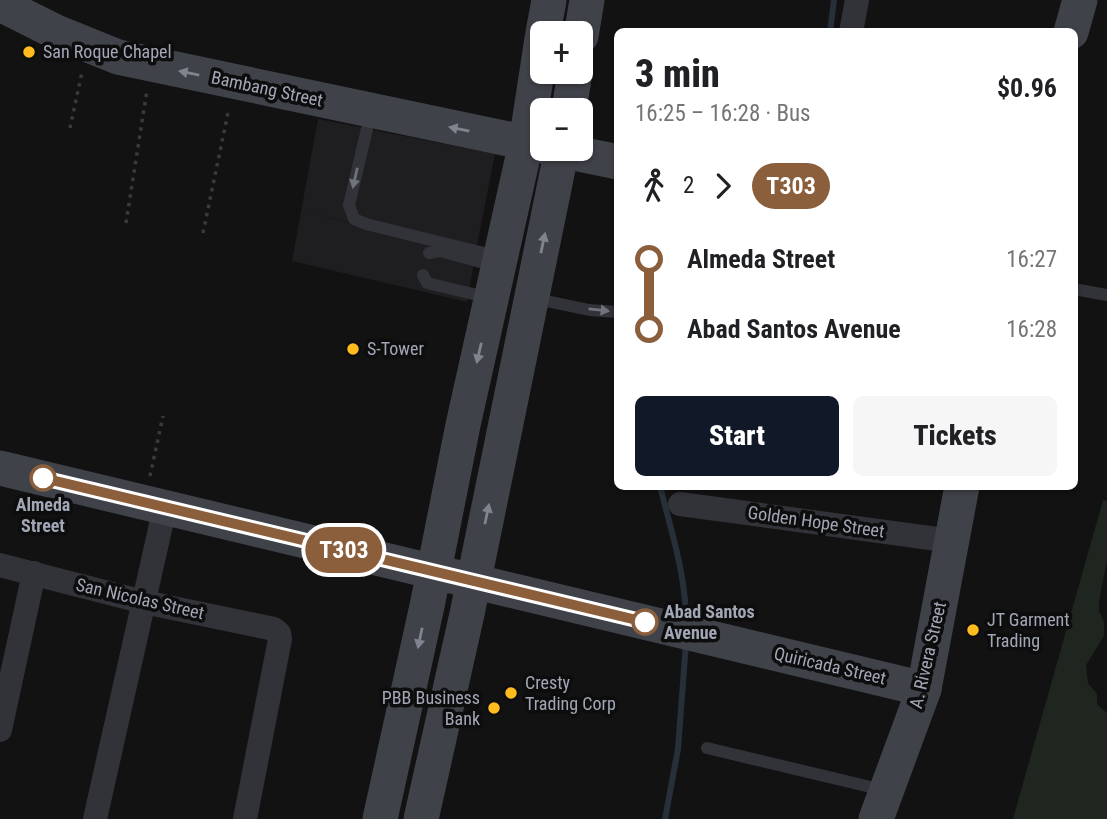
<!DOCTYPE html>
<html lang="en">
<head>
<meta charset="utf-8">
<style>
  body { margin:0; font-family:"Roboto Condensed",sans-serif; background:#f6f6f6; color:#202124; height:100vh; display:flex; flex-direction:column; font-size:26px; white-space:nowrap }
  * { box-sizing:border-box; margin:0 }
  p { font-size:23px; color:#757577 }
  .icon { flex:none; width:38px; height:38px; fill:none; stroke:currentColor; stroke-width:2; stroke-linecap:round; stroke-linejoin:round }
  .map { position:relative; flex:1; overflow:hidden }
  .details { position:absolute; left:614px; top:28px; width:464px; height:462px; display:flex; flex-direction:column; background:#fff; border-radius:10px; box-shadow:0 2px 5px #0004 }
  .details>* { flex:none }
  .badge { padding:0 14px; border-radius:23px; font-size:24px; line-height:46px }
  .tools { position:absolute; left:530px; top:21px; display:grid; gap:14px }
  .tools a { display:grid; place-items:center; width:63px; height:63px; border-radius:10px; background:#fff; box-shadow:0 2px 5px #0004; font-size:35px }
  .map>.badge { position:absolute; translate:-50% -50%; box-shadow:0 0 0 4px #fff }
  .legs { display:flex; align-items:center; gap:10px; height:77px; padding:0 21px; font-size:23px }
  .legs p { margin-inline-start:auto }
  .headline { display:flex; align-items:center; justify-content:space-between; height:119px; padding:0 21px }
  h1 { font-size:38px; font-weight:800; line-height:52px }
  .primary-button { display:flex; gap:14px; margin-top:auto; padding:14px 21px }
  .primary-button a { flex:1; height:80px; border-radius:10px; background:#111827; color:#fff; font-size:28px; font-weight:800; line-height:80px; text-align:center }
  .primary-button a+a { background:#f6f6f6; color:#202124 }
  ul { padding:0 21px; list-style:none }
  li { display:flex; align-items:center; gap:24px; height:70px; font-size:26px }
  li i { display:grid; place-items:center; width:10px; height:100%; margin:0 9px; background:currentColor }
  li i::after { content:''; width:18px; height:18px; margin:-9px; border:5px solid; border-radius:50%; background:#fff }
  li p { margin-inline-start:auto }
  li:first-child i { background:linear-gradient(#0000 50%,currentColor 0) }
  li:last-child i { background:linear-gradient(currentColor 50%,#0000 0) }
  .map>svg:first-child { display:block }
</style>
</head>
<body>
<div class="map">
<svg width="1107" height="819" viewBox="0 0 1107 819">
  <rect width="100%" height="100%" fill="#121213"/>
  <path fill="#1e1d20" d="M 318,119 L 495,154 L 475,255 L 308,212 L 475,257 L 467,302 L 292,261 Z"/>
  <path fill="#1e261f" d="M 1103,500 L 1107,501 L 1107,561 L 1099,601 L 1099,611 L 1104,622 L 1104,636 L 1086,665 L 1088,683 L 1097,694 L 1097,704 L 1107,713 L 1107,819 L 1013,819 Z"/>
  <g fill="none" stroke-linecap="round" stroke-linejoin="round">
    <g stroke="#273038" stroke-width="6">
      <path d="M 830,32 L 834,0"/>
      <path d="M 660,486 C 671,531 686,575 686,622"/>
      <path d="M 665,819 L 678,749 L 686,643"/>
    </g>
    <g stroke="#383a40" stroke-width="3.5" stroke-dasharray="3.5 5" stroke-linecap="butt">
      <path d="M 70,128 L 82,72"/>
      <path d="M 126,223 L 147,90"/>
      <path d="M 203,233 L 229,108"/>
      <path d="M 150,476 L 163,416"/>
    </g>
    <g stroke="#323339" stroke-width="12">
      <path d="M 371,112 L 349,205 L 354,219 L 366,224 L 500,257"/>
      <path d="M 429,253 L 440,251 L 495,266"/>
      <path d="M 423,275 L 427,283 L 490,298"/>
      <path d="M 1074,289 L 1107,295"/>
      <path d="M 532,298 L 589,310 L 618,312"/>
      <path d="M 707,748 L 883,790"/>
    </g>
    <g stroke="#323339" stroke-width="24">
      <path d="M 851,32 L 857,0"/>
      <path d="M 680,504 L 952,541"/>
      <path d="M 0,565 L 144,602 L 274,629 L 279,633 L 280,639 L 245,819"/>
      <path d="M 0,730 L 34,573"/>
      <path d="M 95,819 L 165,507"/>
    </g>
    <g stroke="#404249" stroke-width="35">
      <path d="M 0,4 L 56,32 L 118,57 L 542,146"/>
      <path d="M 1071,32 L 1080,0"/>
      <path d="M 543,33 L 549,0"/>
      <path d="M 581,36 L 587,0"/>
      <path d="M 569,110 L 575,72"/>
      <path d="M 555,149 L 618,162"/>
      <path d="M 0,468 L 924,689"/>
      <path d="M 380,819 L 427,606 L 463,425 L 526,143 L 542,39"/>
      <path d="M 421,819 L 467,614 L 562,149"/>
      <path d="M 876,819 L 924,689 L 962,486"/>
    </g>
  </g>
  <defs><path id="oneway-solid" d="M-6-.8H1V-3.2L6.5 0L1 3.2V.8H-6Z" transform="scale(1.75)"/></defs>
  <g fill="#80848f">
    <use href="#oneway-solid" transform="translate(189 73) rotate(-168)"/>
    <use href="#oneway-solid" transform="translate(459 129) rotate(-168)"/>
    <use href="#oneway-solid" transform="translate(543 243) rotate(-78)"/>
    <use href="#oneway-solid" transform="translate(479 353) rotate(103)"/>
    <use href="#oneway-solid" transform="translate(487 514) rotate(-78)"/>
    <use href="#oneway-solid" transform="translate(420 638) rotate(102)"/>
  </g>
  <g fill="#70737d">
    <use href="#oneway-solid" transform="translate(355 178) rotate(103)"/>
    <use href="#oneway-solid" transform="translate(599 310) rotate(6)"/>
  </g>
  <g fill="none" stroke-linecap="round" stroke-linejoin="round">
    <g stroke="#fff" stroke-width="16">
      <path id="line-1" d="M 43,478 L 645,622"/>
    </g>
    <use href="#line-1" stroke="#8b5e3c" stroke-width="10"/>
  </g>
  <g fill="#ffbc1e" stroke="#0d0d0e" stroke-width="2.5">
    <circle cx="29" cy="52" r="7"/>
    <circle cx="353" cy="349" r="7"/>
    <circle cx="973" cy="630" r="7"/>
    <circle cx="511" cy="693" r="7"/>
    <circle cx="494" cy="708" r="7"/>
  </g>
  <g fill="#fff" stroke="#8b5e3c" stroke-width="3.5">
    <circle cx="43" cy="478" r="12"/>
    <circle cx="645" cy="622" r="12"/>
  </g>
  <g text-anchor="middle" stroke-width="7" stroke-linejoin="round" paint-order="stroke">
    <g font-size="18" fill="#a2a7b5" stroke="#0d0d0e" text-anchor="start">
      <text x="43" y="58">San Roque Chapel</text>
      <text x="367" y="355">S-Tower</text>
      <text x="987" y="626">JT Garment<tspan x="987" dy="21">Trading</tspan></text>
      <text x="525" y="689">Cresty<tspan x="525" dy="21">Trading Corp</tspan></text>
      <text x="480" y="704" text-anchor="end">PBB Business<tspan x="480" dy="21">Bank</tspan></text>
    </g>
    <g font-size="18" fill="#a2a7b5" stroke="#0d0d0e">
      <text transform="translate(267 89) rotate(12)" y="6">Bambang Street</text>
      <text transform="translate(816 522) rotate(8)" y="6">Golden Hope Street</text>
      <text transform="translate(140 599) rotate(13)" y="6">San Nicolas Street</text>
      <text transform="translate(928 655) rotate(-77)" y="6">A. Rivera Street</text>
      <text transform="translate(830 666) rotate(13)" y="6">Quiricada Street</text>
    </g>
    <g font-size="18" font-weight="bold" fill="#a2a7b5" stroke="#0d0d0e">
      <text x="43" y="511">Almeda<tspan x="43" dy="21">Street</tspan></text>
      <text x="664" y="618" text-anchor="start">Abad Santos<tspan x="664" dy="21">Avenue</tspan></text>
    </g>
  </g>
</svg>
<div class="tools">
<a>+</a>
<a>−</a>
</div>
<b class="badge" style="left:344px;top:550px;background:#8b5e3c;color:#fff">T303</b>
<section class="details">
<div class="headline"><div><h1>3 min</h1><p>16:25 – 16:28 · Bus</p></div><b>$0.96</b></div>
<div class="legs"><svg class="icon" aria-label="walk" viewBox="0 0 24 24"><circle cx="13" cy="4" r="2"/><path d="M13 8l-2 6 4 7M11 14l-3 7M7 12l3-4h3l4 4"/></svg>2<svg class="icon" aria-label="forward" viewBox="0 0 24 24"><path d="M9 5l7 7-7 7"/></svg><b class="badge" style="background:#8b5e3c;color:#fff">T303</b></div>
<ul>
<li><i style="color:#8b5e3c"></i><b>Almeda Street</b><p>16:27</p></li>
<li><i style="color:#8b5e3c"></i><b>Abad Santos Avenue</b><p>16:28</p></li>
</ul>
<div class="primary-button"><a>Start</a><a>Tickets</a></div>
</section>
</div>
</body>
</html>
